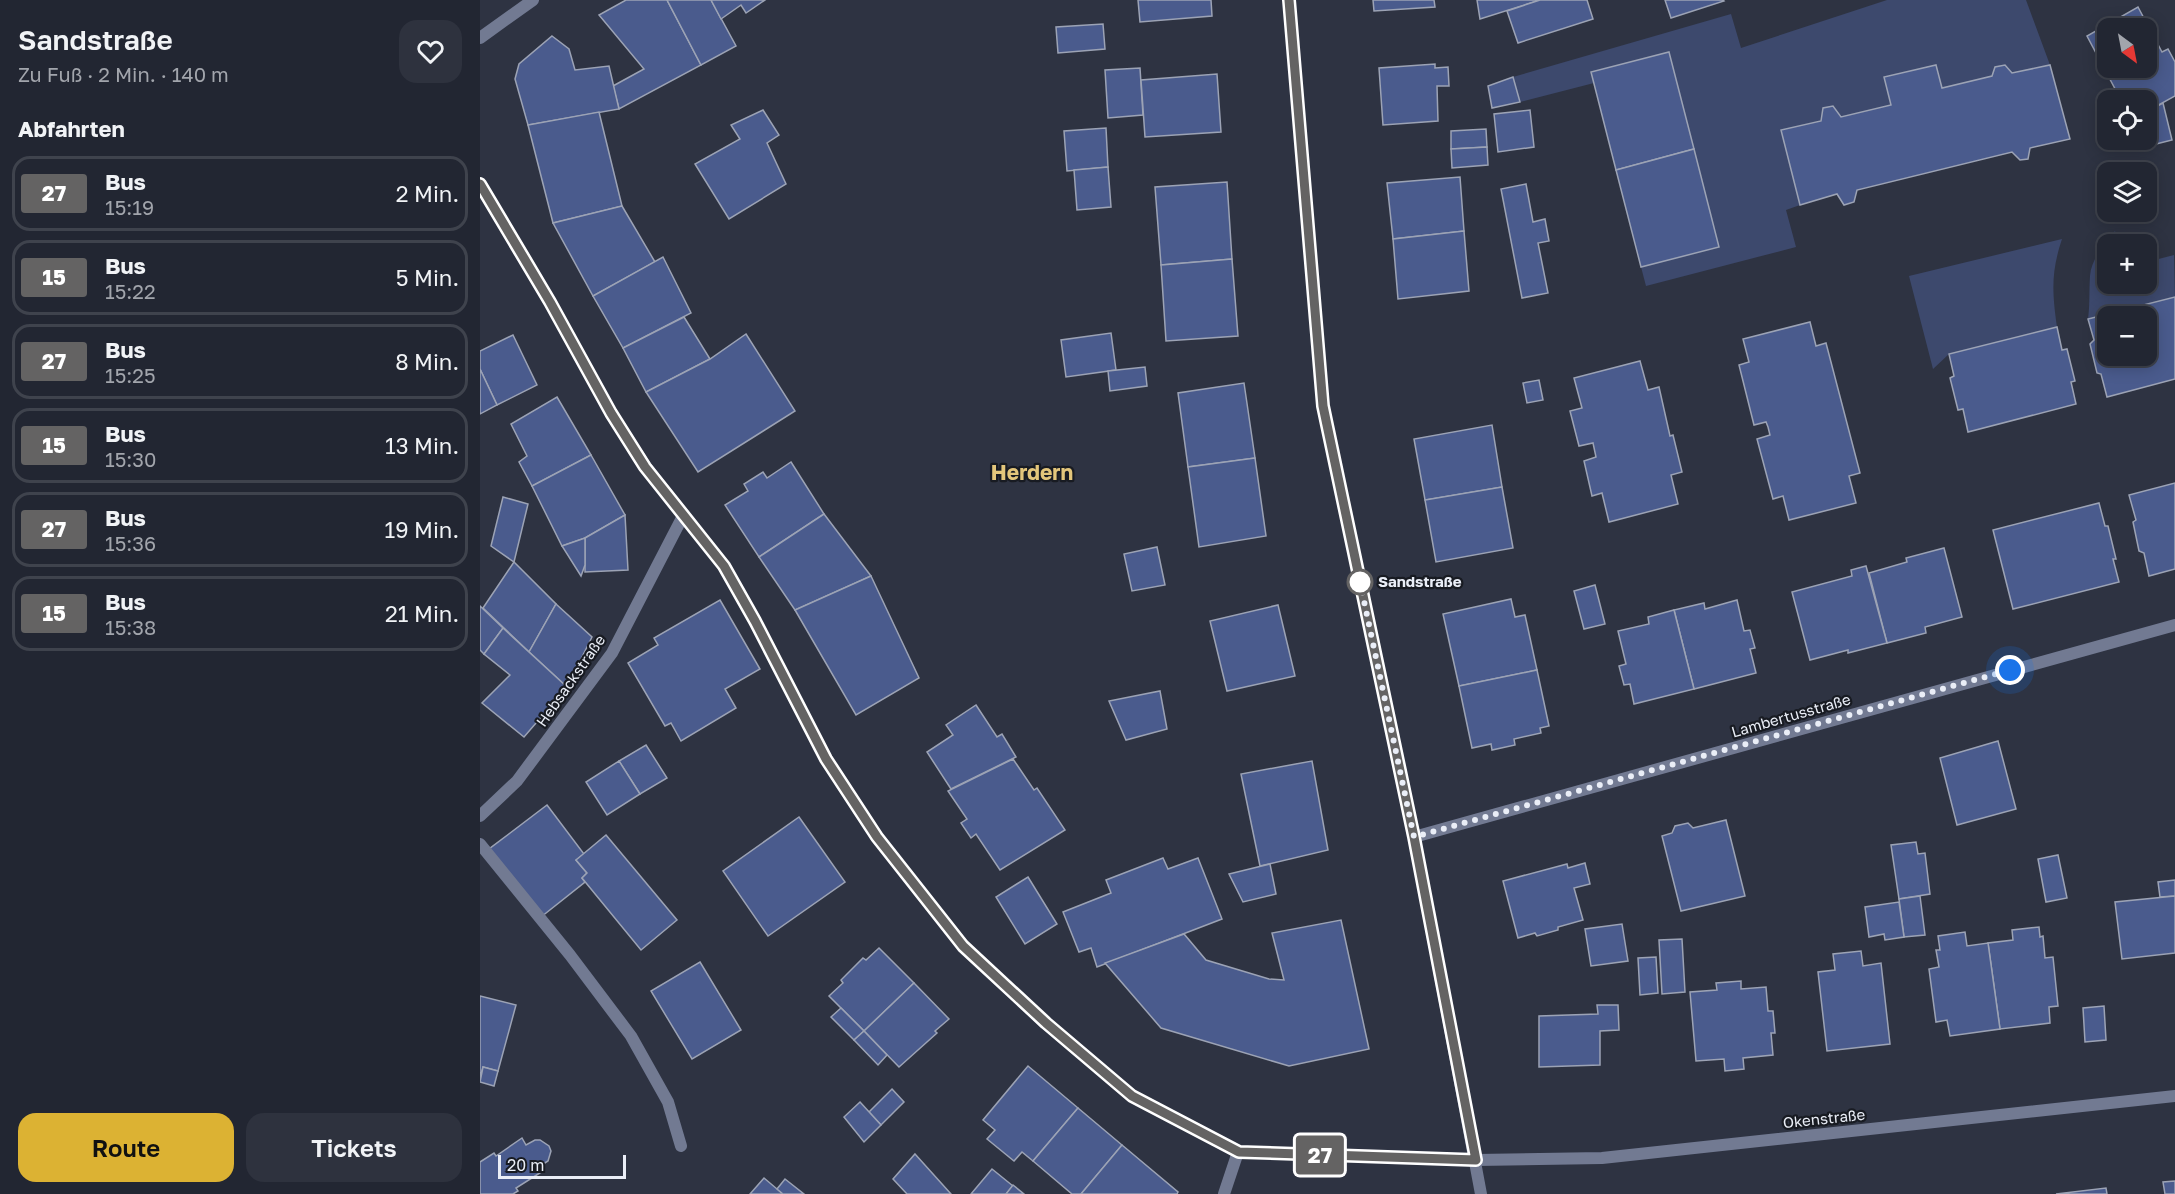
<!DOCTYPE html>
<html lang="de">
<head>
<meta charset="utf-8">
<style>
  body { margin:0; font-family:"Golos Text",sans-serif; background:#2e323e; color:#f1f3f6; height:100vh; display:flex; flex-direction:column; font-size:22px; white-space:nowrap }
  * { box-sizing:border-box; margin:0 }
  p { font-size:20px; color:#a2a5ac }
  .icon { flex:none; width:33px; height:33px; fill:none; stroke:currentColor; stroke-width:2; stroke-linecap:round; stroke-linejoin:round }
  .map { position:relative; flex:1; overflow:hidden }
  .sheet { display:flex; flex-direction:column; background:#222632; width:480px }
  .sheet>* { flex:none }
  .badge { padding:0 12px; border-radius:4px; font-size:21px; line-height:39px }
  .needle { width:39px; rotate:148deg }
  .buttons { position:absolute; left:1617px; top:18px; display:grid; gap:12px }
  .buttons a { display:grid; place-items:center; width:60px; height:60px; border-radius:12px; background:#222632; box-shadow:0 3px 15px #0003,0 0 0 2px #3f434d; font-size:30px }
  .scale { position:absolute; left:18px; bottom:15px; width:128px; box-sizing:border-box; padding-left:6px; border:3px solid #eaeef7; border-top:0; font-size:16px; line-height:21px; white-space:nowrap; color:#eaeef7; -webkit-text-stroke:4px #181b22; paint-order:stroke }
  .you { position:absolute; width:30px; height:30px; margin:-15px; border:4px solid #fff; border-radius:50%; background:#1a73e8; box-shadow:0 0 0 9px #1a73e833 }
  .map>.badge { position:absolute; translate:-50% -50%; box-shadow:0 0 0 3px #fff }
  h2 { padding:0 18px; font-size:22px; line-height:54px }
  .round { display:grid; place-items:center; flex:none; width:63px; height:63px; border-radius:18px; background:#2e323e }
  .overview { display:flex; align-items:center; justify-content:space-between; height:102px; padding:0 18px }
  h1 { font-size:28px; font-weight:600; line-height:45px }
  .action { display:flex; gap:12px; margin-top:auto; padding:12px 18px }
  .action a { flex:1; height:69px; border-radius:18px; background:#dcb233; color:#111; font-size:24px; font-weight:600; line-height:69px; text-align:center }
  .action a+a { background:#2e323e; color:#f1f3f6 }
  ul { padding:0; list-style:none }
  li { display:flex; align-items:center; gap:18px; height:75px; margin:0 12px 9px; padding:0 6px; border:3px solid #3f434d; border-radius:18px }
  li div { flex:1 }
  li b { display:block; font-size:22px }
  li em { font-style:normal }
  li .badge { min-width:66px; font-weight:700; text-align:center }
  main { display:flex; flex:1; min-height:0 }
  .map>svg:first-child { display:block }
</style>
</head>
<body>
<main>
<section class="sheet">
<div class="overview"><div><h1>Sandstraße</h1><p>Zu Fuß · 2 Min. · 140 m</p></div><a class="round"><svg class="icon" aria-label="heart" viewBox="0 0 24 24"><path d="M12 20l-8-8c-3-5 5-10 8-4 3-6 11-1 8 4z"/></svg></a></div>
<h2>Abfahrten</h2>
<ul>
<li><span class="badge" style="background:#646363;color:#fff">27</span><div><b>Bus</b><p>15:19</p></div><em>2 Min.</em></li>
<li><span class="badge" style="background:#646363;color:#fff">15</span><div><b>Bus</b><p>15:22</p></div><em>5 Min.</em></li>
<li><span class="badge" style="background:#646363;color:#fff">27</span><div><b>Bus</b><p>15:25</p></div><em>8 Min.</em></li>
<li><span class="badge" style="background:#646363;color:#fff">15</span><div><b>Bus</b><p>15:30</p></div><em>13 Min.</em></li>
<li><span class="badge" style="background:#646363;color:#fff">27</span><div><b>Bus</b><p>15:36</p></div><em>19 Min.</em></li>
<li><span class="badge" style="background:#646363;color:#fff">15</span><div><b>Bus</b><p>15:38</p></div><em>21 Min.</em></li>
</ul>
<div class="action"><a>Route</a><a>Tickets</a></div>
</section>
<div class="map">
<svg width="1695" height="1194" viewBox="0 0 1695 1194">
  <rect width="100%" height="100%" fill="#2e3342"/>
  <g fill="#3d496d">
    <path d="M 1407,0 L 1546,0 L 1570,65 L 1532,73 L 1525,65 L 1515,67 L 1512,76 L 1462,88 L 1456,65 L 1404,77 L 1411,105 L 1361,117 L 1353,106 L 1343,108 L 1341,121 L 1301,130 L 1320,205 L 1306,210 L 1316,247 L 1166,286 L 1161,267 L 1239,247 L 1189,52 L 1111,72 L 1114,83 L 1040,102 L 1033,77 L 1251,14 L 1261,48 Z"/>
    <path d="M 1635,231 L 1638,244 L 1628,244 L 1628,284 L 1666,284 L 1667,262 L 1694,255 L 1695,297 L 1608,319 C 1610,305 1609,291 1610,276 C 1611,259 1625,244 1635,231 Z"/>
    <path d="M 1582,239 C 1571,272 1572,292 1577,327 L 1469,354 L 1453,369 L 1429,276 Z"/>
  </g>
  <g fill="#4a5b8d" stroke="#9ca3b5" stroke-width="1.5" fill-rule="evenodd">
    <path d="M 146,0 L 187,0 L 221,65 L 139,109 L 133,86 L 164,69 L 119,15 Z"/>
    <path d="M 187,0 L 231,0 L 256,46 L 221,65 Z"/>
    <path d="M 231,0 L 285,0 L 266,13 L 261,5 L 241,19 Z"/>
    <path d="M 658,0 L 731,0 L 732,16 L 660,22 Z"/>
    <path d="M 893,0 L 954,0 L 955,7 L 894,11 Z"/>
    <path d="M 997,0 L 1060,0 L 1000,19 Z"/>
    <path d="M 1060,0 L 1107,0 L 1113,19 L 1038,43 L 1027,11 Z"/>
    <path d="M 1185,0 L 1243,0 L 1244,1 L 1191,18 Z"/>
    <path d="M 1658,7 L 1682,52 L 1688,49 L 1695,62 L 1695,96 L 1666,112 L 1666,100 L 1641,100 L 1607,36 ZM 1628,28 L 1666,28 L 1666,68 L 1628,68 Z"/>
    <path d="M 623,24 L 625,49 L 578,53 L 576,27 Z"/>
    <path d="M 72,36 L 89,49 L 95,70 L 129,66 L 139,109 L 48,125 L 35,79 L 39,64 Z"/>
    <path d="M 1189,52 L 1214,149 L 1136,170 L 1111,72 Z"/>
    <path d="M 955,64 L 955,68 L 968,67 L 969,86 L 957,86 L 958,121 L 903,125 L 899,68 Z"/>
    <path d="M 1456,65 L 1462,88 L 1512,76 L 1515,67 L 1525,65 L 1532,73 L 1570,65 L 1590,139 L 1550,148 L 1548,159 L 1540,160 L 1532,152 L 1377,190 L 1374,202 L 1364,205 L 1357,194 L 1320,205 L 1301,130 L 1341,121 L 1343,108 L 1353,106 L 1361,117 L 1411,105 L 1404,77 Z"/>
    <path d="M 660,68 L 663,115 L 628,118 L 625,70 Z"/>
    <path d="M 737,74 L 741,132 L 665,137 L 661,80 Z"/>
    <path d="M 1033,77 L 1040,102 L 1012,108 L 1008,86 Z"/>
    <path d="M 1683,103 L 1692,140 L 1660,148 L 1657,140 L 1666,140 L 1666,112 Z"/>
    <path d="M 283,110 L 299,135 L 287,143 L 306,184 L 249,219 L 215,164 L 260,139 L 251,125 Z"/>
    <path d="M 1050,110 L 1054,147 L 1018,152 L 1014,114 Z"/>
    <path d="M 119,112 L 142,206 L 73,223 L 48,125 Z"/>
    <path d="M 626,128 L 628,167 L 587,171 L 584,131 Z"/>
    <path d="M 1006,129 L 1007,147 L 971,149 L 971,131 Z"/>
    <path d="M 1007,147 L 1008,165 L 972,168 L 971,149 Z"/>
    <path d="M 1214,149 L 1239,247 L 1161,267 L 1136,170 Z"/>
    <path d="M 628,167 L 631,207 L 597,210 L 594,170 Z"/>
    <path d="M 980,177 L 984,231 L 913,239 L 907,183 Z"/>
    <path d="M 747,182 L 752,259 L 681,265 L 675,187 Z"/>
    <path d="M 1046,184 L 1053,222 L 1065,219 L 1069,241 L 1058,243 L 1068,293 L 1042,298 L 1021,189 Z"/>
    <path d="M 142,206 L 175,262 L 113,296 L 73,223 Z"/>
    <path d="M 984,231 L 989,291 L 918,299 L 913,239 Z"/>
    <path d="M 183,257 L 211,313 L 143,348 L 113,296 Z"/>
    <path d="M 752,259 L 758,336 L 686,341 L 681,265 Z"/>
    <path d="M 1695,297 L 1695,379 L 1627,397 L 1621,374 L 1617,373 L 1610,344 L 1614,340 L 1608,319 ZM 1628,316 L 1666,316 L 1666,356 L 1628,356 Z"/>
    <path d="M 204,317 L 230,359 L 166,392 L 143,348 Z"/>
    <path d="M 1330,322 L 1336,346 L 1346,343 L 1380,473 L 1369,476 L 1376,503 L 1309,520 L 1303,496 L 1293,499 L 1277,439 L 1290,435 L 1288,427 L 1286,422 L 1274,425 L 1259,365 L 1269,362 L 1263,339 Z"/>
    <path d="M 1577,327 L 1582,350 L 1587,349 L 1595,381 L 1591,382 L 1596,404 L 1488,432 L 1483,409 L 1478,410 L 1470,378 L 1474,376 L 1469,354 Z"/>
    <path d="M 631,333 L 636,370 L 586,377 L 581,340 Z"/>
    <path d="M 266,334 L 315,411 L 218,472 L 166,392 L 230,359 Z"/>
    <path d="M 33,335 L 57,385 L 17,405 L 0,369 L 0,351 Z"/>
    <path d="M 1160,361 L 1168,390 L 1179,387 L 1190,436 L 1193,435 L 1202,472 L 1191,475 L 1198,504 L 1129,522 L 1122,493 L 1112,496 L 1104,461 L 1116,457 L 1113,443 L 1099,446 L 1090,411 L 1102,408 L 1094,378 Z"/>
    <path d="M 665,367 L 667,386 L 630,391 L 628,371 Z"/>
    <path d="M 0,369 L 17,405 L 0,414 Z"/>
    <path d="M 1059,380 L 1063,400 L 1047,403 L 1043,383 Z"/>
    <path d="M 764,383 L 775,458 L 708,467 L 698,393 Z"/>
    <path d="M 77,397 L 111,455 L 52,486 L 39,462 L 47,456 L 31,424 Z"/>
    <path d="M 1012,425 L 1022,487 L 945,500 L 934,439 Z"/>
    <path d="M 111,455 L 145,515 L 105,538 L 82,546 L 52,486 Z"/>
    <path d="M 775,458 L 786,536 L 719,547 L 708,467 Z"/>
    <path d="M 311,462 L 344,514 L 279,557 L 245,505 L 268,491 L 264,484 L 283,472 L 287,478 Z"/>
    <path d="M 1695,483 L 1695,569 L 1669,576 L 1664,553 L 1659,551 L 1653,522 L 1656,520 L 1649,495 Z"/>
    <path d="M 1022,487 L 1033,548 L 956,562 L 945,500 Z"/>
    <path d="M 23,497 L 48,504 L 34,562 L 11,546 Z"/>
    <path d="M 1619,503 L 1625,526 L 1628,526 L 1636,559 L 1633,559 L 1639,582 L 1533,609 L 1513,530 Z"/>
    <path d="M 344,514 L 391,576 L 315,610 L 279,557 Z"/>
    <path d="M 145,515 L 148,570 L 105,572 L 105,538 Z"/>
    <path d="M 105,538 L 105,565 L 101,576 L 82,546 Z"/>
    <path d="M 677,547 L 685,585 L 652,591 L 644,554 Z"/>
    <path d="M 1464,548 L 1482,617 L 1445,627 L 1446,633 L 1407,643 L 1389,573 L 1427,562 L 1426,558 Z"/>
    <path d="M 34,562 L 76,604 L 49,652 L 3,608 Z"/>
    <path d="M 1386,566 L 1407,643 L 1368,653 L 1368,650 L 1330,660 L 1312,592 L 1372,576 L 1371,570 Z"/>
    <path d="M 391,576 L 439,678 L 376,715 L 315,610 Z"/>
    <path d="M 1115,585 L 1125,624 L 1104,629 L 1094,591 Z"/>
    <path d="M 1031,599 L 1035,617 L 1045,615 L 1057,670 L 979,686 L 963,614 Z"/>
    <path d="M 240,600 L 280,669 L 245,689 L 256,708 L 201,741 L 191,723 L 185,726 L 148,663 L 178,645 L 174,638 Z"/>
    <path d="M 1257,600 L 1264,631 L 1270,630 L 1275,648 L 1270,649 L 1276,673 L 1214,689 L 1194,610 L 1224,603 L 1225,609 Z"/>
    <path d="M 76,604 L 112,637 L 87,687 L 49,652 Z"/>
    <path d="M 798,605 L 815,676 L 747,691 L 730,621 Z"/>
    <path d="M 0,606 L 23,628 L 4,654 L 0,650 Z"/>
    <path d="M 1194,610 L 1214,689 L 1154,704 L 1150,684 L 1144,685 L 1139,666 L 1146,664 L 1138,631 L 1169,624 L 1168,617 Z"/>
    <path d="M 23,628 L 87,687 L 44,737 L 2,703 L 30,675 L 4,654 Z"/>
    <path d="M 1057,670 L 1069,726 L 1060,728 L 1061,733 L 1034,739 L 1035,745 L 1012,750 L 1011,744 L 992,748 L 979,686 Z"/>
    <path d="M 680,691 L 687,729 L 646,740 L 629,701 Z"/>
    <path d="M 496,705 L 517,737 L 522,734 L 536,757 L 471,789 L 447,752 L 473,735 L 466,725 Z"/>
    <path d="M 1518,741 L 1536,809 L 1477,825 L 1460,758 Z"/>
    <path d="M 166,745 L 187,778 L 160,794 L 139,761 Z"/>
    <path d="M 533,759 L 554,790 L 557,788 L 585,830 L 520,870 L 496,834 L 491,838 L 481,823 L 487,819 L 468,791 Z"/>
    <path d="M 139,761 L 160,794 L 127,815 L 106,782 Z"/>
    <path d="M 832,761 L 848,850 L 780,866 L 761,774 Z"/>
    <path d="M 67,805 L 104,854 L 96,860 L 107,873 L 102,878 L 105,882 L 61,917 L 9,849 Z"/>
    <path d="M 319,817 L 365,882 L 288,936 L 243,871 Z"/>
    <path d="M 1246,820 L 1265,896 L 1201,911 L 1182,836 L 1192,833 L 1195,826 L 1208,823 L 1213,828 Z"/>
    <path d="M 126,835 L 197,920 L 161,950 L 102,878 L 107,873 L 96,860 Z"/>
    <path d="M 1436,842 L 1438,854 L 1445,853 L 1450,894 L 1419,899 L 1411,845 Z"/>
    <path d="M 1578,855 L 1587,898 L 1566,902 L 1558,859 Z"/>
    <path d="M 683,858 L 688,869 L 718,858 L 742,919 L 617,967 L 611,948 L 599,952 L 583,912 L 631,893 L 626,880 Z"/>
    <path d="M 1105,863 L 1110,884 L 1094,888 L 1103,920 L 1078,927 L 1078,930 L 1057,936 L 1055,933 L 1038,938 L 1023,881 L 1087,864 L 1088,868 Z"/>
    <path d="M 790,864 L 796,894 L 763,902 L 749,874 Z"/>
    <path d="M 548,877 L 577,924 L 545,944 L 516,897 Z"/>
    <path d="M 1695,880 L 1695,896 L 1680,897 L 1678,882 Z"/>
    <path d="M 1440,896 L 1445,935 L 1424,937 L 1419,899 Z"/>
    <path d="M 1695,896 L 1695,953 L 1642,959 L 1635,902 Z"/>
    <path d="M 1419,902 L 1424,937 L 1405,940 L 1404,934 L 1389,937 L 1385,907 Z"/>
    <path d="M 861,920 L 889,1049 L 809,1066 L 681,1028 L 625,963 L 704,934 L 726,960 L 789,979 L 804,980 L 792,933 Z"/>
    <path d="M 1142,924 L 1148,961 L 1111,966 L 1105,929 Z"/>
    <path d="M 1559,927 L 1560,937 L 1563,936 L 1565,958 L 1573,957 L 1578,1006 L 1569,1007 L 1570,1023 L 1520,1029 L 1508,943 L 1533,940 L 1532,930 Z"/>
    <path d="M 1485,932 L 1487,946 L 1508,943 L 1520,1029 L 1470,1036 L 1467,1020 L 1456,1022 L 1449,969 L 1459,967 L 1456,950 L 1460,950 L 1458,936 Z"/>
    <path d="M 1202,939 L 1205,992 L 1182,994 L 1179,940 Z"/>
    <path d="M 399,948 L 434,983 L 384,1031 L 349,996 L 363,983 L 361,980 L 383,958 L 386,960 Z"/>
    <path d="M 1381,951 L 1383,966 L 1401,963 L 1410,1044 L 1347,1051 L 1338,972 L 1355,970 L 1353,954 Z"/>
    <path d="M 1176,957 L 1178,993 L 1160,995 L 1158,958 Z"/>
    <path d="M 220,962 L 261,1030 L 212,1059 L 171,991 Z"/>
    <path d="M 1261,981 L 1261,989 L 1286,987 L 1288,1011 L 1293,1011 L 1295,1033 L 1291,1033 L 1293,1055 L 1263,1058 L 1264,1069 L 1245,1071 L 1244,1059 L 1216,1061 L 1210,992 L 1237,990 L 1236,983 Z"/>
    <path d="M 434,983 L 469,1019 L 455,1031 L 457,1033 L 419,1067 L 384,1031 Z"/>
    <path d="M 0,996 L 36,1005 L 18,1071 L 3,1067 L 0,1078 Z"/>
    <path d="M 1117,1005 L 1138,1005 L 1139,1030 L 1120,1031 L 1120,1065 L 1059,1067 L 1059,1016 L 1118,1014 Z"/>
    <path d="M 1624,1006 L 1626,1040 L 1605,1042 L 1603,1008 Z"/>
    <path d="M 361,1008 L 384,1031 L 374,1040 L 351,1017 Z"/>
    <path d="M 384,1031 L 407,1055 L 398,1065 L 374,1040 Z"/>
    <path d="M 548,1066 L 598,1108 L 553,1161 L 542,1152 L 534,1161 L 507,1139 L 515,1130 L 503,1120 Z"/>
    <path d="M 3,1067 L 18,1071 L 14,1086 L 0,1082 Z"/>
    <path d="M 412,1089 L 424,1102 L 401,1125 L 389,1112 Z"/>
    <path d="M 380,1102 L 401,1125 L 384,1142 L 364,1117 Z"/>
    <path d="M 598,1108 L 642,1145 L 601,1194 L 592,1194 L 553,1161 Z"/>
    <path d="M 42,1138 L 46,1145 L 55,1140 L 60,1140 L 69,1146 L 71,1151 L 68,1161 L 60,1166 L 63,1171 L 36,1188 L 38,1191 L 33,1194 L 0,1194 L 0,1162 L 14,1153 L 16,1156 Z"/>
    <path d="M 642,1145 L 698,1192 L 697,1194 L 601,1194 Z"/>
    <path d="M 435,1154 L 471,1194 L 427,1194 L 413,1179 Z"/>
    <path d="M 512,1169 L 533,1186 L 526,1194 L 491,1194 Z"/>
    <path d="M 284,1178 L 297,1189 L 303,1194 L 270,1194 Z"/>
    <path d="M 305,1179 L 324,1194 L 303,1194 L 297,1189 Z"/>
    <path d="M 1695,1181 L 1695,1194 L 1685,1194 L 1683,1182 Z"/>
    <path d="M 533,1185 L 544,1194 L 526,1194 Z"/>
    <path d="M 1626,1188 L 1627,1194 L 1576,1194 Z"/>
  </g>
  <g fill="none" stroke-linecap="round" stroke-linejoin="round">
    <path stroke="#727a92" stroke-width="12" d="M 0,844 L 90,955 L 151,1036 L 188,1102 L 201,1146"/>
    <g stroke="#727a92" stroke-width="12">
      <path d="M 809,0 L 843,406 L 934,837 L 1001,1194"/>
      <path d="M 0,38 L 53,0"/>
      <path d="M 0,184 L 70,302 L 131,413 L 166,467 L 244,566 L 275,621 L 346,759 L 397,837 L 483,946 L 565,1023 L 652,1096 L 758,1152 L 996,1160 L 1122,1158 L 1695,1096"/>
      <path d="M 0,816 L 37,781 L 132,653 L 203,516"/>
      <path d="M 934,837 L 1695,625"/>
      <path d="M 744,1194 L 758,1152"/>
    </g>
  </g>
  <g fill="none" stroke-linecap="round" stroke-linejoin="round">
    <g stroke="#fff" stroke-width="14">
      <path id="line" d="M 0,184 L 70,302 L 131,413 L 165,467 L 244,566 L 275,621 L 346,759 L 397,837 L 483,946 L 566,1023 L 652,1096 L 759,1152 L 996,1160 L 934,837 L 843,406 L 809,0"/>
    </g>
    <use href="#line" stroke="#646363" stroke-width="9"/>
    <path stroke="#eaeef7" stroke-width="6" stroke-dasharray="0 10.8" d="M 880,582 L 934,837 L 1530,670"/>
  </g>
  <circle fill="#fff" stroke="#646363" stroke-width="3" cx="880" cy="582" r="12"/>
  <g text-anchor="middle" stroke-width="4.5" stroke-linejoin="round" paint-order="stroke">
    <g font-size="15" font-weight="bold" fill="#eaeef7" stroke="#181b22" text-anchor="start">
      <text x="898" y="587">Sandstraße</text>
    </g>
    <g font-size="15" fill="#eaeef7" stroke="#181b22">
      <text transform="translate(91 681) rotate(-55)" y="5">Hebsackstraße</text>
      <text transform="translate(1311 716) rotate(-16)" y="5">Lambertusstraße</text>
      <text transform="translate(1344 1119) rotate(-6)" y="5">Okenstraße</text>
    </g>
    <g font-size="21" font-weight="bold" fill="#e3c67b" stroke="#181b22">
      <text x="552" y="480">Herdern</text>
    </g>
  </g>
</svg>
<div class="buttons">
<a><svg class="needle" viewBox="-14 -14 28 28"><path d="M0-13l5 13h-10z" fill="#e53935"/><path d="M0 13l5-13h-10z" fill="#a2a5ac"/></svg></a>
<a><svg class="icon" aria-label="locate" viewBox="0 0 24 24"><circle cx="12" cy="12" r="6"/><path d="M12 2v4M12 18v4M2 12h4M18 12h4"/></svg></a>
<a><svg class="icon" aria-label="layers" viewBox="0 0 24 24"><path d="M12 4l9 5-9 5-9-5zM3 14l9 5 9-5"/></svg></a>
<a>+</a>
<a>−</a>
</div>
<div class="scale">20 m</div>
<div class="you" style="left:1530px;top:670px"></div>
<b class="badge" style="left:840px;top:1155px;background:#646363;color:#fff">27</b>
</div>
</main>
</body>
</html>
